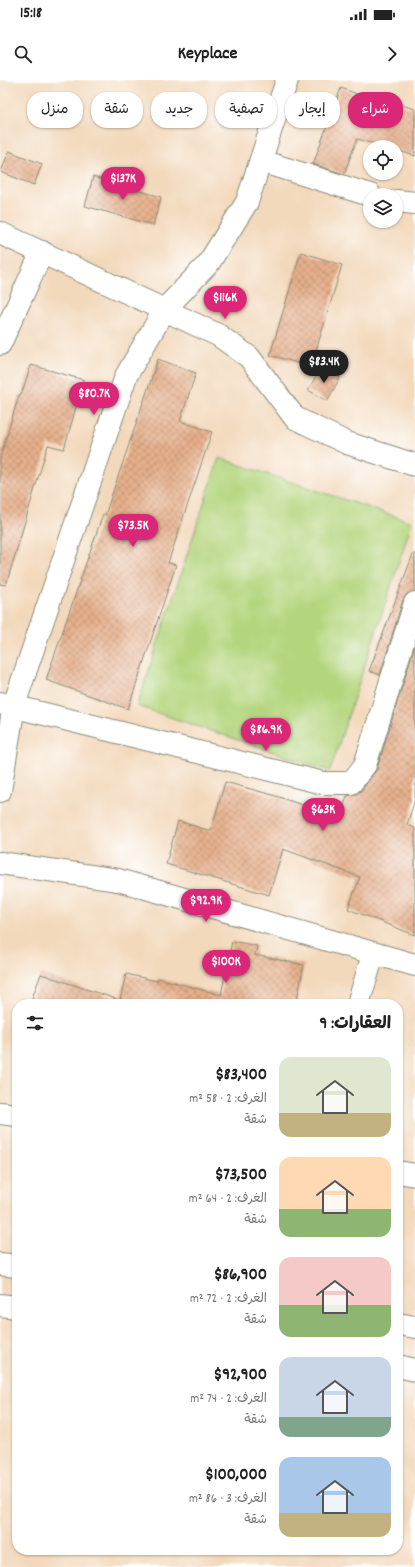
<!DOCTYPE html>
<html lang="ar">
<head>
<meta charset="utf-8">
<style>
	body { margin:0; font-family:Dekko,"Playpen Sans Arabic",sans-serif; background:#f6f6f6; color:#222; direction:rtl; height:100vh; display:flex; flex-direction:column; font-size:15px; white-space:nowrap }
	* { box-sizing:border-box; margin:0 }
	p { font-size:13px; color:#767676 }
	.icon { flex:none; width:22px; height:22px; fill:none; stroke:currentColor; stroke-width:2; stroke-linecap:round; stroke-linejoin:round }
	.map { position:relative; flex:1; overflow:hidden; direction:ltr }
	.details { position:absolute; left:12px; top:919px; width:391px; height:556px; display:flex; flex-direction:column; background:#fff; border-radius:16px; box-shadow:0 1px 3px #0004; direction:rtl }
	.details>* { flex:none }
	.banner { position:absolute; left:12px; top:12px; width:391px; height:36px; direction:rtl; display:flex; gap:8px }
	.controls { position:absolute; left:363px; top:60px; display:grid; gap:8px }
	.controls a { display:grid; place-items:center; width:40px; height:40px; border-radius:50%; background:#fff; box-shadow:0 1px 3px #0004; font-size:20px }
	.price { position:absolute; translate:-50% -34px; padding:0 9px; border-radius:14px; background:#db2777; color:#fff; font-size:13px; line-height:26px; filter:drop-shadow(0 1px 2px #0008) }
	.price::after { content:''; position:absolute; left:50%; top:24px; width:12px; height:9px; margin-left:-6px; background:inherit; clip-path:polygon(0 0,100% 0,50% 100%) }
	.price.active { background:#222; color:#fff }
	ul { padding:0; list-style:none }
	li { display:flex; align-items:center; gap:12px; height:100px; padding:0 12px }
	li span { display:grid; place-items:center; flex:none; width:112px; height:80px; border-radius:12px; color:#555 }
	li>.icon { margin-inline-start:auto }
	span .icon { width:48px; height:48px; fill:#fffc; stroke-width:1 }
	li b { font-size:17px }
	h2 { display:flex; justify-content:space-between; align-items:center; height:48px; padding:0 12px; font-size:17px }
	.tag { padding:0 14px; border-radius:16px; background:#fff; box-shadow:0 1px 3px #0004; font-size:14px; line-height:36px }
	.tag.active { background:#db2777; color:#fff }
	.status { display:flex; justify-content:space-between; align-items:center; height:28px; padding:0 20px; background:#fff; direction:ltr }
	.status svg { height:11px; fill:currentColor }
	header { display:flex; justify-content:space-between; align-items:center; height:52px; padding:0 12px; background:#fff; font-size:18px; font-weight:700 }
	.map>svg:first-child { display:block }
</style>
</head>
<body>
<div class="status"><b>15:18</b><svg viewBox="0 0 49 12"><path d="M0 12V9h3v3zM5 12V6h3v6zM10 12V3h3v9zM15 12V0h3v12zM26 1h20v11H26zM47 4h2v5h-2z"/></svg></div>
<header><svg class="icon" aria-label="forward" viewBox="0 0 24 24"><path d="M9 5l7 7-7 7"/></svg>Keyplace<svg class="icon" aria-label="search" viewBox="0 0 24 24"><circle cx="10" cy="10" r="6"/><path d="M15 15l6 6"/></svg></header>
<div class="map">
<svg width="415" height="1487" viewBox="0 0 415 1487">
	<defs>
		<pattern id="building-cross-hatch" width="8" height="8" patternUnits="userSpaceOnUse"><rect width="8" height="8" fill="#e7b08c"/><path d="M0 0l8 8M0 8l8-8" fill="none" stroke="#bb9073"/></pattern>
	</defs>
	<rect width="100%" height="100%" fill="#fff"/>
	<filter id="ink" filterUnits="userSpaceOnUse"><feTurbulence type="fractalNoise" baseFrequency=".025" numOctaves="2"/><feDisplacementMap in="SourceGraphic" scale="8" xChannelSelector="R" yChannelSelector="G"/><feConvolveMatrix kernelMatrix="1 2 1 2 8 2 1 2 1" color-interpolation-filters="sRGB"/></filter>
	<filter id="wash" filterUnits="userSpaceOnUse"><feTurbulence type="fractalNoise" baseFrequency=".012" numOctaves="4" result="noise"/><feDisplacementMap in="SourceGraphic" scale="16" xChannelSelector="R" yChannelSelector="G"/><feGaussianBlur stdDeviation="0.9" result="paint"/><feColorMatrix in="noise" values="0 0 0 0 0 0 0 0 0 0 0 0 0 0 0 0 0 1.4 0 .05"/><feComposite in="paint" operator="in"/></filter>
	<g filter="url(#wash)">
		<rect width="100%" height="100%" fill="#f3d9bc"/>
		<path fill="#b4d57d" stroke="#6a8958" d="M219,378l193,64 -82,249 -193,-65z"/>
		<g id="blocks">
			<g fill="url(#building-cross-hatch)">
				<path d="M341,8l45,17 2,-4 27,8v47l-19,-6v-3h-10l-29,-8 -13,35 -31,-10z"/>
				<path d="M9,71l33,13 -8,21 -33,-13z"/>
				<path d="M93,97l68,20 -8,28 -68,-19z"/>
				<path d="M301,172l41,13 -31,102 -41,-12z"/>
				<path d="M158,279l38,14 -16,48 32,11 -44,131 8,2 -48,144 -82,-29 57,-166 2,1z"/>
				<path d="M31,285l53,15 -20,69 -16,-4 -42,140 -6,-1v-126l19,-63h2z"/>
				<path d="M321,288l19,10 -13,23 -19,-11z"/>
				<path d="M413,474h2v37l-8,3 -4,5 -23,76 -11,-4z"/>
				<path d="M415,565v154l-8,26 8,3v107l-67,-26 12,-32 -77,-28 -14,46 -103,-31 12,-43 33,10 14,-49 51,14 64,22 7,-22 9,-2 5,-3 16,-22z"/>
				<path d="M232,861l25,5 -2,9 49,10 -8,39h-177l7,-30 31,7 1,-3 63,17z"/>
				<path d="M41,894l78,26 -1,4h-88z"/>
			</g>
		</g>
	</g>
	<g filter="url(#ink)">
		<use href="#blocks" fill-opacity="0" stroke="#898b78" stroke-width="1"/>
		<g fill="none" stroke-linecap="round" stroke-linejoin="round">
			<defs>
				<g id="minor">
					<path d="M261,81l109,34"/>
					<path d="M396,121l19,2"/>
					<path d="M0,153l218,102 31,22 46,61 52,25 68,22"/>
					<path d="M0,264l42,-92"/>
					<path d="M0,623l323,80h28l14,-18 50,-162"/>
					<path d="M0,711l14,-86 112,-329 39,-67 43,-45 39,-62 40,-122"/>
					<path d="M0,783l118,17 297,85"/>
					<path d="M358,924l15,-49"/>
				</g>
				<g id="tertiary">
					<path d="M0,1033l17,2"/>
					<path d="M398,1092l17,3"/>
				</g>
				<g id="trunk">
					<path d="M0,1184l17,2"/>
					<path d="M0,1225l17,2"/>
					<path d="M398,1244l17,3"/>
					<path d="M398,1286l17,4"/>
				</g>
			</defs>
			<use href="#minor" stroke="#898b78" stroke-width="24"/>
			<use href="#tertiary" stroke="#898b78" stroke-width="24"/>
			<use href="#trunk" stroke="#898b78" stroke-width="24"/>
			<use href="#minor" stroke="#fff" stroke-width="22"/>
			<use href="#tertiary" stroke="#fff" stroke-width="22"/>
			<use href="#trunk" stroke="#fff" stroke-width="22"/>
		</g>
	</g>
</svg>
<div class="controls">
<a><svg class="icon" aria-label="locate" viewBox="0 0 24 24"><circle cx="12" cy="12" r="6"/><path d="M12 2v4M12 18v4M2 12h4M18 12h4"/></svg></a>
<a><svg class="icon" aria-label="layers" viewBox="0 0 24 24"><path d="M12 4l9 5-9 5-9-5zM3 14l9 5 9-5"/></svg></a>
</div>
<b class="price" style="left:123px;top:121px">$137K</b>
<b class="price" style="left:225px;top:240px">$116K</b>
<b class="price active" style="left:324px;top:304px">$83.4K</b>
<b class="price" style="left:94px;top:336px">$80.7K</b>
<b class="price" style="left:133px;top:468px">$73.5K</b>
<b class="price" style="left:266px;top:672px">$86.9K</b>
<b class="price" style="left:323px;top:752px">$63K</b>
<b class="price" style="left:206px;top:843px">$92.9K</b>
<b class="price" style="left:226px;top:904px">$100K</b>
<div class="banner">
<a class="tag active">شراء</a>
<a class="tag">إيجار</a>
<a class="tag">تصفية</a>
<a class="tag">جديد</a>
<a class="tag">شقة</a>
<a class="tag">منزل</a>
</div>
<section class="details">
<h2>العقارات: 9<svg class="icon" aria-label="filters" viewBox="0 0 24 24"><path d="M4 7h16M4 17h16"/><circle cx="9" cy="7" r="2"/><circle cx="15" cy="17" r="2"/></svg></h2>
<ul>
<li><span style="background:linear-gradient(#dfe7d0 70%,#c2b280 0)"><svg class="icon" aria-label="home" viewBox="0 0 24 24"><path d="M3 11l9-7 9 7M6 9v11h12V9"/></svg></span><div><b>$83,400</b><p>الغرف: 2 · 58 m²</p><p>شقة</p></div></li>
<li><span style="background:linear-gradient(#ffd9b3 65%,#8fb573 0)"><svg class="icon" aria-label="home" viewBox="0 0 24 24"><path d="M3 11l9-7 9 7M6 9v11h12V9"/></svg></span><div><b>$73,500</b><p>الغرف: 2 · 64 m²</p><p>شقة</p></div></li>
<li><span style="background:linear-gradient(#f6c9c9 60%,#8fb573 0)"><svg class="icon" aria-label="home" viewBox="0 0 24 24"><path d="M3 11l9-7 9 7M6 9v11h12V9"/></svg></span><div><b>$86,900</b><p>الغرف: 2 · 72 m²</p><p>شقة</p></div></li>
<li><span style="background:linear-gradient(#c9d6e8 75%,#7fa58c 0)"><svg class="icon" aria-label="home" viewBox="0 0 24 24"><path d="M3 11l9-7 9 7M6 9v11h12V9"/></svg></span><div><b>$92,900</b><p>الغرف: 2 · 74 m²</p><p>شقة</p></div></li>
<li><span style="background:linear-gradient(#a9c7e8 70%,#c2b280 0)"><svg class="icon" aria-label="home" viewBox="0 0 24 24"><path d="M3 11l9-7 9 7M6 9v11h12V9"/></svg></span><div><b>$100,000</b><p>الغرف: 3 · 86 m²</p><p>شقة</p></div></li>
</ul>
</section>
</div>
</body>
</html>
